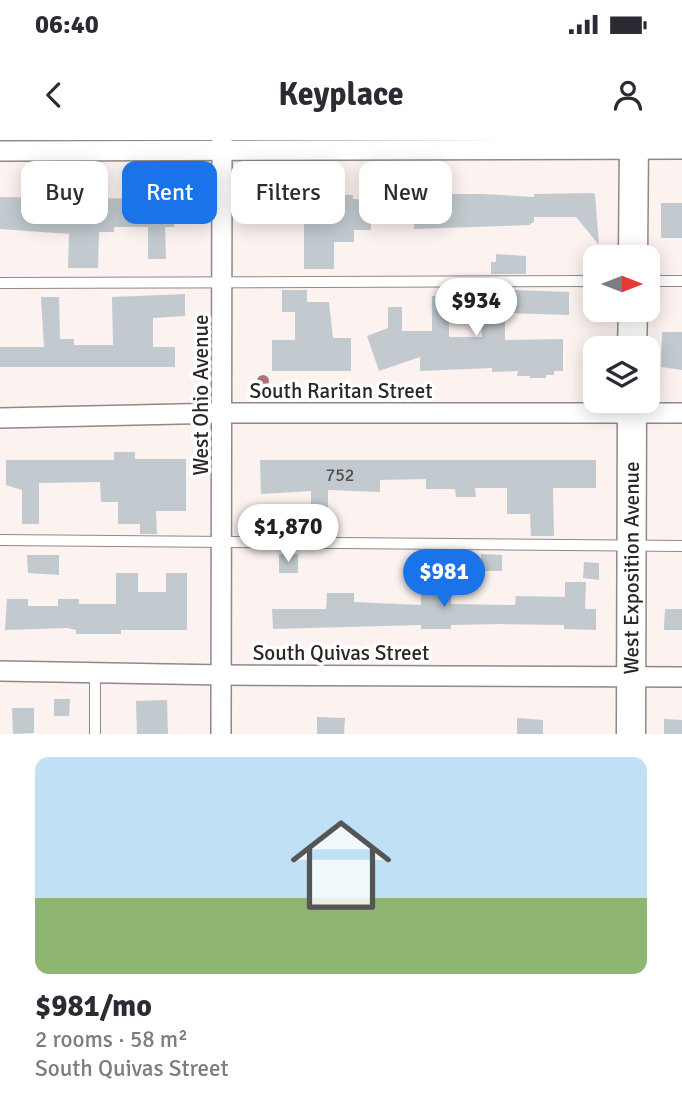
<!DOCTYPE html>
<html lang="en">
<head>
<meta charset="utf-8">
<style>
	body { margin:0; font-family:Signika,sans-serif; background:#f2f2f3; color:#2b2b33; height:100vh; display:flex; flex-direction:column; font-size:26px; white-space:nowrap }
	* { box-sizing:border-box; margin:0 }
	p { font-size:23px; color:#7c7c81 }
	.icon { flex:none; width:38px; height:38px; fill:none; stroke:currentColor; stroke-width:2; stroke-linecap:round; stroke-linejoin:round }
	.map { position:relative; height:594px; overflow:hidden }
	.sheet { display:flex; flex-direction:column; background:#fff; flex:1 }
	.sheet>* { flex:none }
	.top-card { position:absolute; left:21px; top:21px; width:640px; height:63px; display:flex; gap:14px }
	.needle { width:46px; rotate:90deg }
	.buttons { position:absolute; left:583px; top:105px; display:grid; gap:14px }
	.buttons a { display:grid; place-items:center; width:77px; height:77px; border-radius:14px; background:#fff; box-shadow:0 4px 18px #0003; font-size:35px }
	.price { position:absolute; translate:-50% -60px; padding:0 16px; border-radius:24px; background:#fff; color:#222; font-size:23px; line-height:46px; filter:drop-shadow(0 2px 4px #0008) }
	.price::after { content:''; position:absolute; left:50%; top:42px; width:21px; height:16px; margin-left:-10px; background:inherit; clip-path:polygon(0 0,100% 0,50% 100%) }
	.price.active { background:#1a73e8; color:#fff }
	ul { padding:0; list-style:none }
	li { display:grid; align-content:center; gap:14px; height:371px; padding:0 35px }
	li+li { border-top:2px solid #e1e1e2 }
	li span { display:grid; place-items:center; height:217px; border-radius:14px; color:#555 }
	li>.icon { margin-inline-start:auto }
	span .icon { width:126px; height:126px; fill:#fffc; stroke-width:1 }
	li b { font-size:30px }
	.chip { padding:0 24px; border-radius:14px; background:#fff; box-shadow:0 4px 18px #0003; font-size:24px; line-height:63px }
	.chip.active { background:#1a73e8; color:#fff }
	.status { display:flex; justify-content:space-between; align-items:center; height:49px; padding:0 35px; background:#fff; direction:ltr }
	.status svg { height:19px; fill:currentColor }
	header { display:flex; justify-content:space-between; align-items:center; height:91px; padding:0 35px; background:#fff; font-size:32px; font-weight:700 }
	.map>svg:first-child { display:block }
</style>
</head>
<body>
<div class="status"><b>06:40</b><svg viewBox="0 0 49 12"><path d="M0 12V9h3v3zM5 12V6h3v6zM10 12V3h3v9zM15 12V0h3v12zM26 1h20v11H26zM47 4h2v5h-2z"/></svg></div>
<header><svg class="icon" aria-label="back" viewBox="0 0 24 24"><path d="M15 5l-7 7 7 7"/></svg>Keyplace<svg class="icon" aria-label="person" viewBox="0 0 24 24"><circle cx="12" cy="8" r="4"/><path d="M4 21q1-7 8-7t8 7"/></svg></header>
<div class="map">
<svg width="682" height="594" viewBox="0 0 682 594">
	<rect width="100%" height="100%" fill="#fcf2f0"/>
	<g fill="#c2cacf">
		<path d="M592,53l3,1 4,51 -23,-28h-42v5l-5,3 -115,4v-12l-43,-1v14h-17v12h-20v27h-30v-45h-5v-9h-23v-21l77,1v4l28,2v-7l56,3v-3h45l52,3v-3z"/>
		<path d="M0,57l174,2v28h-9l1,32h-18v-32h-34v5h-15l-1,36h-30l1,-34 -69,-5z"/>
		<rect x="661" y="63" width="21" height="35"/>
		<path d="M496,114l30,2v18h-35v-12h5z"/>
		<path d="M491,149l78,3v23l-64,-2v27l58,-1v32h-9v4h-8v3h-16v-2h-13l1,-5 -26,1v-4l-72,3v-14l-41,14 -12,-35 21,-8v-21h14v24h30v-35h17v41h33l-1,-44 10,-1z"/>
		<path d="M282,150h25v12h22l4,36h18v33h-79v-31h23v-28h-13z"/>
		<path d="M185,154v22l-32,2v29h22v20h-175v-20h44l-3,-50h18l1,42h14v6h39l-1,-48z"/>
		<path d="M662,192h20v38l-21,-3z"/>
		<path d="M114,312h21v7h51v52h-30l1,23h-17v-10h-22v-22h-17l-1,-20 -61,1v41h-17v-34l-16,-5v-25h108z"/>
		<path d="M260,320h336v28h-43l1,48h-23l-1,-22h-23v-26h-32l1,9h-20l-1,-8h-29v-10l-46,1v12l-52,-2v22h-17v-21l-50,3z"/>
		<rect x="279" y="414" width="19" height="19"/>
		<path d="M431,414h19l1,50 64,1 1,-9 49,1v-15h21l-1,27h11v21l-32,-1v-4l-64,-1 -49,1v4h-30v-4l-148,4 -1,-20h54l1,-16h27v9l67,3v-19h11z"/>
		<path d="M481,414l21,1v16h-21z"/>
		<path d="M27,415h32v20l-31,-2z"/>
		<path d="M584,422l15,1v17l-16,-2z"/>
		<path d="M116,433h22v19h28v-19h21v57h-66v4h-45v-4l-9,-2 -62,2 2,-31h21v7h30v-7h21v5h37z"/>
		<path d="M665,469h17v21h-18z"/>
		<path d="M54,559h16l-1,17h-15z"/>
		<path d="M167,560l1,34h-31l-1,-33z"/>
		<path d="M12,568h22v25l-21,1z"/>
		<path d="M317,577l28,1 -1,16h-27z"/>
		<path d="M517,578l26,2v14h-26z"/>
		<path d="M664,579l18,1v14h-18z"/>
	</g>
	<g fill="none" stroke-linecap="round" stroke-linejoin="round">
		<defs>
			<g id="lane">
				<path d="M648,141h34"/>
				<path d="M0,143l595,-2"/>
				<path d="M0,400l682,6"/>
				<path d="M95,533v61"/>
			</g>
			<g id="street">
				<path d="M0,11l682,-2"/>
				<path d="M0,278l224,-5h458"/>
				<path d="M0,531l223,4 459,2"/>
				<path d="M221,594l1,-594"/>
			</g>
			<g id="secondary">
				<path d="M633,117l1,-117"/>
				<path d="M632,208l1,-38"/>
				<path id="s1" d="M631,594l1,-333"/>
			</g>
		</defs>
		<use href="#lane" stroke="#918887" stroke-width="12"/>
		<use href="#street" stroke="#918887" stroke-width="22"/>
		<use href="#secondary" stroke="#918887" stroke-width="31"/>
		<use href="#lane" stroke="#fff" stroke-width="10"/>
		<use href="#street" stroke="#fff" stroke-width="19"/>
		<use href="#secondary" stroke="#fff" stroke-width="28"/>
	</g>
	<circle fill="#ac7475" cx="263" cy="241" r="6"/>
	<g text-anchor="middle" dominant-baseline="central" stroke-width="7" stroke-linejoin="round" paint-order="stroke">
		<g font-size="18" fill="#515051">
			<text x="340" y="335">752</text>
		</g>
		<g font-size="21" fill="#2b2727" stroke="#fff">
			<text x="341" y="251">South Raritan Street</text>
			<text transform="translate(201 255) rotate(-90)">West Ohio Avenue</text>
			<text stroke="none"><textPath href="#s1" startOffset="166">West Exposition Avenue</textPath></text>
			<text x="341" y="513">South Quivas Street</text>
		</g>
	</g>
</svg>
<div class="buttons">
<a><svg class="needle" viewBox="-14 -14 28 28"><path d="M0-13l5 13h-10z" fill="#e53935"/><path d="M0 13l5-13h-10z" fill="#7c7c81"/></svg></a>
<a><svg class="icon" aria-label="layers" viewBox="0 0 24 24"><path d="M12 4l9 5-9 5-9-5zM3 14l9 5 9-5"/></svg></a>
</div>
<b class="price" style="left:476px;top:198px">$934</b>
<b class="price" style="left:288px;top:424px">$1,870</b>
<b class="price active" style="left:444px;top:469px">$981</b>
<div class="top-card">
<a class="chip">Buy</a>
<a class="chip active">Rent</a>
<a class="chip">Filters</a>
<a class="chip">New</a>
</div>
</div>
<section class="sheet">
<ul>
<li><span style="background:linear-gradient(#bfe0f5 65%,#8fb573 0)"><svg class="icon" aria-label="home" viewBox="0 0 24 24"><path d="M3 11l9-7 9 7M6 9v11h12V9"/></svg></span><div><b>$981/mo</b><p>2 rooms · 58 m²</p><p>South Quivas Street</p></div></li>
</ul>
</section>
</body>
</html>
